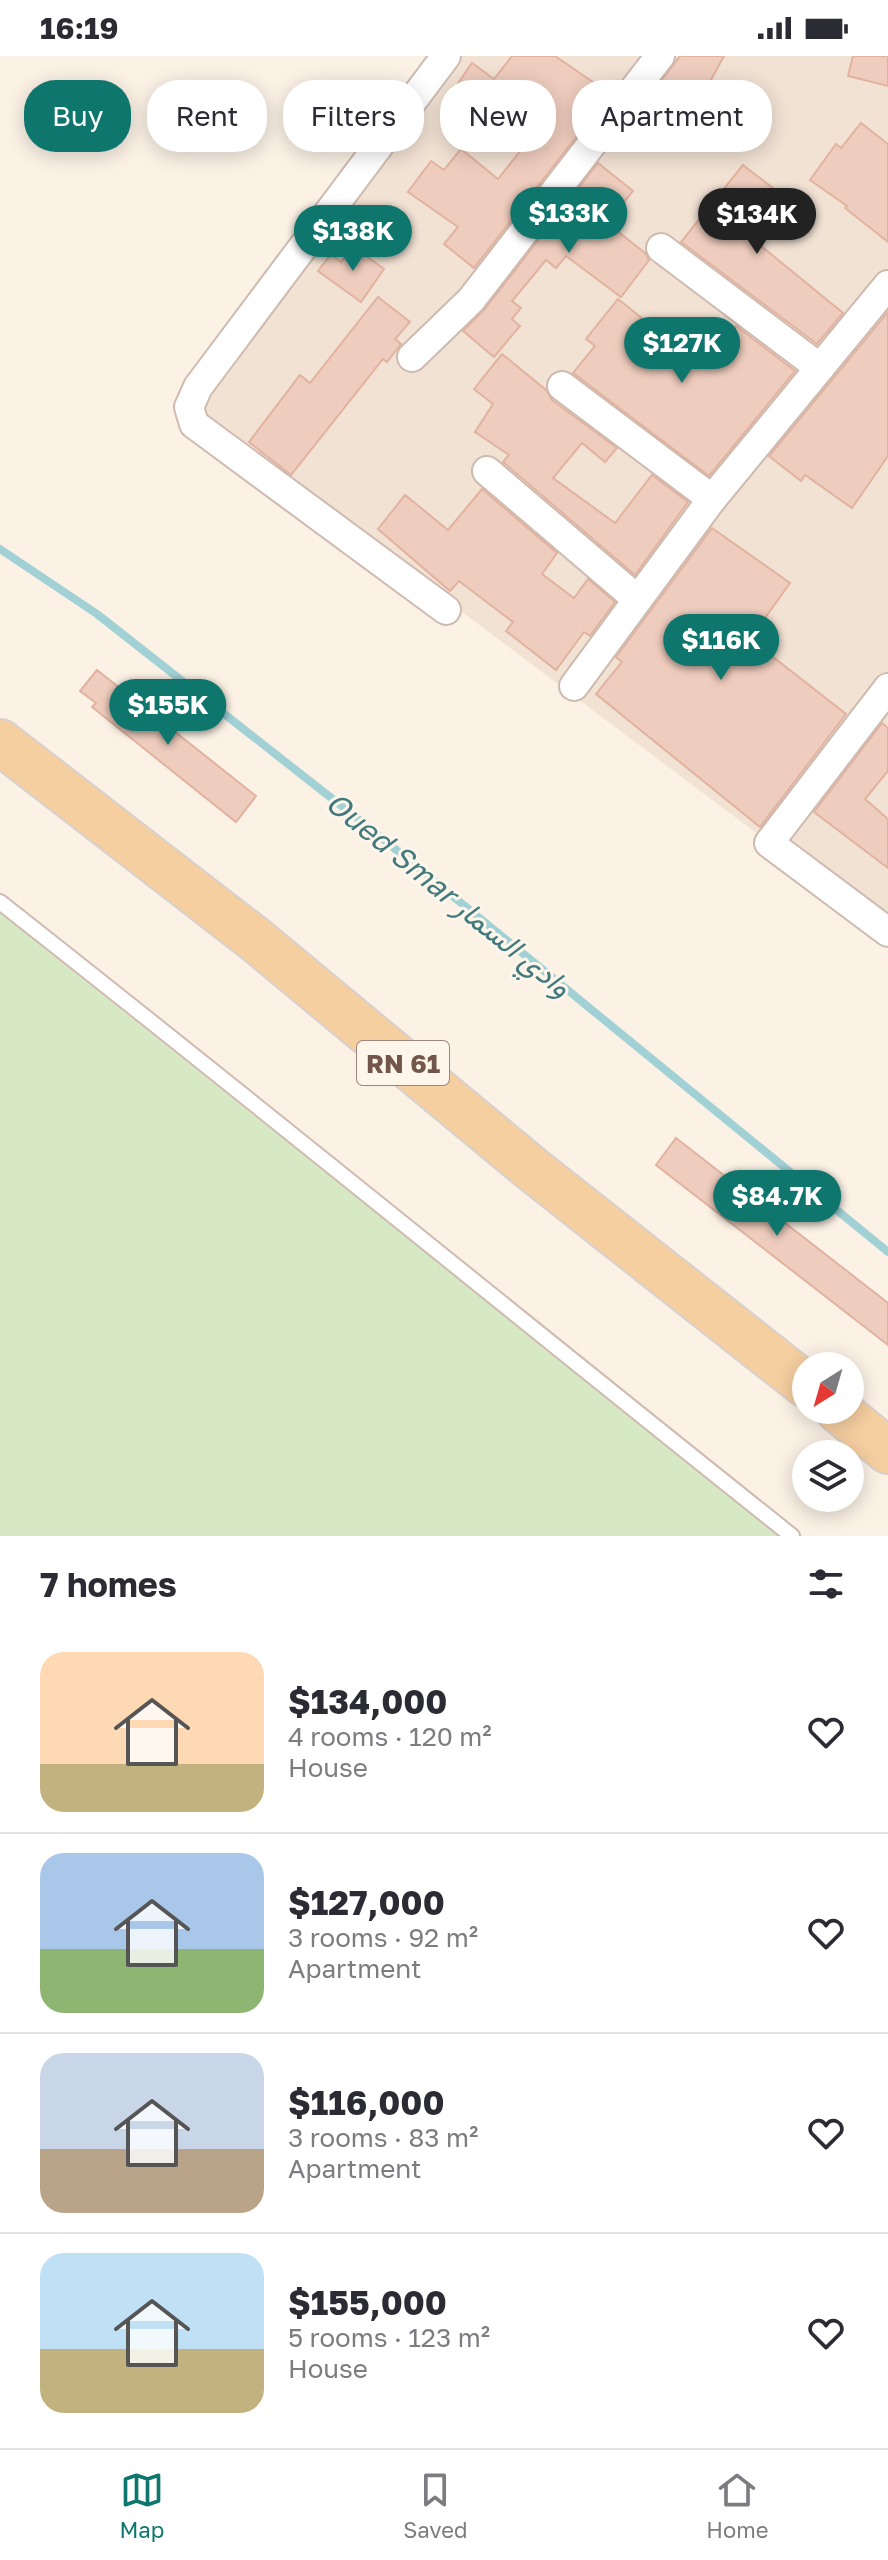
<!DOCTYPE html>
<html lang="en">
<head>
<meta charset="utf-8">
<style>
	body { margin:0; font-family:"Golos Text",Vazirmatn,sans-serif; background:#f7f7f7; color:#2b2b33; height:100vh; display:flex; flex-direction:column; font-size:30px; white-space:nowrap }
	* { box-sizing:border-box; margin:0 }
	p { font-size:26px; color:#7c7c81 }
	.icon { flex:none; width:44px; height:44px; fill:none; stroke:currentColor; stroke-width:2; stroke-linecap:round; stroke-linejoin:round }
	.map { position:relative; height:1480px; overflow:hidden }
	.details { display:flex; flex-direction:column; background:#fff; flex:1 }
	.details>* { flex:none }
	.guide { position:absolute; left:24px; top:24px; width:840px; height:72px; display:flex; gap:16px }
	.needle { width:52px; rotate:217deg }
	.tools { position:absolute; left:792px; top:1296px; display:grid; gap:16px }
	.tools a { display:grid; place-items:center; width:72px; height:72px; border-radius:50%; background:#fff; box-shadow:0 4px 20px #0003; font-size:40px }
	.price { position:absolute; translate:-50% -68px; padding:0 18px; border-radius:28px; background:#0f766e; color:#fff; font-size:26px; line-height:52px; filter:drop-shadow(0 2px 4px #0008) }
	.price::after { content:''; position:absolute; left:50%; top:48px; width:24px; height:18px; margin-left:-12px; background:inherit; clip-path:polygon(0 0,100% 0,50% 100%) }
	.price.on { background:#222; color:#fff }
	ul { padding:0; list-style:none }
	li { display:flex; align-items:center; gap:24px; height:200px; padding:0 40px }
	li+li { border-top:2px solid #e1e1e2 }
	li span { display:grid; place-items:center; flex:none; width:224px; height:160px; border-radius:24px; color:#555 }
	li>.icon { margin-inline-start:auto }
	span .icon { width:96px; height:96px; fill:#fffc; stroke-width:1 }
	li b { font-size:34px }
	h2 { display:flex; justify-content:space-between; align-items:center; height:96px; padding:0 40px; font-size:34px }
	.pill { padding:0 28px; border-radius:32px; background:#fff; box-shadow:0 4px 20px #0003; font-size:28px; line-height:72px }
	.pill.on { background:#0f766e; color:#fff }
	.status { display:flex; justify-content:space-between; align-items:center; height:56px; padding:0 40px; background:#fff; direction:ltr }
	.status svg { height:22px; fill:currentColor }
	.menu { display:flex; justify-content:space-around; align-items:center; height:112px; border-top:2px solid #e1e1e2; background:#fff; font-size:22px; color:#7c7c81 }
	.menu a { display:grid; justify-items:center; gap:4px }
	.menu .on { color:#0f766e }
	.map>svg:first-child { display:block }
</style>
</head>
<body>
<div class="status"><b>16:19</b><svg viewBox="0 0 49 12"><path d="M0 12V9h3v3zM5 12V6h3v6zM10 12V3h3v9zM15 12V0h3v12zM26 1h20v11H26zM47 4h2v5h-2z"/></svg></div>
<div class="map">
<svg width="888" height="1480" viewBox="0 0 888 1480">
	<rect width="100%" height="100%" fill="#fbf1e5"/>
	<path fill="#f2e2d4" d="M448,0h440v876l-434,-326 -254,-182 5,-35z"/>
	<path fill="#d6e8c4" d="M0,857l781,623h-781z"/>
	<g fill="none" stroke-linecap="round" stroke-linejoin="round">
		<path stroke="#a1d1d5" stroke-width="8" d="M0,493l97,65 270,212 521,426"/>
	</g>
	<g fill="#efcdbe" stroke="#e1b2a0" stroke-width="2">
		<path d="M512,0h43l54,37 6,-6 -141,181 -30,-24 14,-17 -50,-35 23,-31 13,9 17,-21 37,30 31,-39 -72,-55 15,-22 22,16z"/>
		<path d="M680,0h44l-17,31 -6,-4 -24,31 6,5 -24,29 -30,-24z"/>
		<path d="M853,0h35v30l-40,-10z"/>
		<path d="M861,67l27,21v98l-43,-34 2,-2 -37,-26 26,-36 5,4z"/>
		<path d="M598,107l35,28 -26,32 38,30 4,7 -28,37 -55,-41 -10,12 -10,-8 -34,41 9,7 -9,11 8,7 -26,31 -31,-26 21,-21z"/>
		<path d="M743,109l39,30 -32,42 93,76 -26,31 -136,-102z"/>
		<path d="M353,190l31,23 -23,33 -43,-31 13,-17 10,8z"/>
		<path d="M378,241l32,25 -15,17 6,5 -14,18 -4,-3 -92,116 -42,-33 51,-67 10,8z"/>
		<path d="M618,243l85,68 33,-41 59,45 -86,105 -136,-103 22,-27 -9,-7z"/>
		<path d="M888,256v144l-36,52 -47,-33 -4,6 -32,-25z"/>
		<path d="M502,298l44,36 6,10 65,48 -12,14 -23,-19 -29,35 62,45 37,-48 36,27 -53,73 -132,-113 6,-7 -34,-23 18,-28 -19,-15z"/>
		<path d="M482,433l75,64 -15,21 32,24 14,-19 27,23 -25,34 -6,-4 -28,38 -50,-39 7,-9 -54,-41 -9,10 -72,-62 27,-34 43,35z"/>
		<path d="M712,472l78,55 -40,56 96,75 -86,113 -164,-133 26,-32 -6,-5z"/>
		<path d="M97,614l159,126 -20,26 -144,-115 4,-4 -16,-12z"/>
		<path d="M882,667l6,5v43l-23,28 23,20v49l-74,-56z"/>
		<path d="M676,1082l212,165v42l-232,-180z"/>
	</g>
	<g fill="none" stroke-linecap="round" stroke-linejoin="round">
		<defs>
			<path id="service" d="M0,846c266,209 527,423 792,634"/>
			<g id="minor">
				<path d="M661,192l159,120"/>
				<path d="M412,301l59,-57 189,-244"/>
				<path d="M562,330l150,113"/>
				<path d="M487,415l150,128"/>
				<path d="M446,554l-252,-186 -5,-17 9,-20 248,-331"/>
				<path d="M574,630l138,-187 176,-214"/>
				<path d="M888,632l-119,155 119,89"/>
			</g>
			<g id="primary">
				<path d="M0,686l256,198 276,229 274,216"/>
				<path d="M838,1354l50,41"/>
			</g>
		</defs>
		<use href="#service" stroke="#cebaaf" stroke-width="18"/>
		<use href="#minor" stroke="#cebaaf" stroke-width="32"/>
		<use href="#primary" stroke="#d8d0cd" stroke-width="48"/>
		<use href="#service" stroke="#fff" stroke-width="14"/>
		<use href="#minor" stroke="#fff" stroke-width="28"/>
		<use href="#primary" stroke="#f6cfa1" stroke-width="44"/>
	</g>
	<g text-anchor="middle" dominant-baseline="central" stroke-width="6" stroke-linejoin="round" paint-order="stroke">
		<rect fill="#fef5eb" stroke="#9c867c" stroke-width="2" x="357" y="985" width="92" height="44" rx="6"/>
		<g font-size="26" font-weight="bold" fill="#72564c">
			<text x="403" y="1007">RN 61</text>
		</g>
		<g font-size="30" font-style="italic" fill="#437a7e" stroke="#fef5eb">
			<text transform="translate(449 838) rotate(39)">Oued Smar وادي السمار</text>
		</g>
	</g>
</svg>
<div class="tools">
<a><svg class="needle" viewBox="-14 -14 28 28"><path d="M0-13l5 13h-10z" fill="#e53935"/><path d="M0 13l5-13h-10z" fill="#7c7c81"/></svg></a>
<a><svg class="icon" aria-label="layers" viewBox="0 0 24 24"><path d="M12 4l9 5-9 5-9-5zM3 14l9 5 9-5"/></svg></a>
</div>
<b class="price" style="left:569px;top:199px">$133K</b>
<b class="price on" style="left:757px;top:200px">$134K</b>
<b class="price" style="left:353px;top:217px">$138K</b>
<b class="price" style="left:682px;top:329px">$127K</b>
<b class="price" style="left:721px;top:626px">$116K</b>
<b class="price" style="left:168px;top:691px">$155K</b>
<b class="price" style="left:777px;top:1182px">$84.7K</b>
<div class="guide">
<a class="pill on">Buy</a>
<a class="pill">Rent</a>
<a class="pill">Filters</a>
<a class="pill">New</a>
<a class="pill">Apartment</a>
</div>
</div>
<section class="details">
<h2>7 homes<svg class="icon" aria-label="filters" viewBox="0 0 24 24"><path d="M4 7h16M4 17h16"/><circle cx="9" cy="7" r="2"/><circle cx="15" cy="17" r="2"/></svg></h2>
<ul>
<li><span style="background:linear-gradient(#ffd9b3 70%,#c2b280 0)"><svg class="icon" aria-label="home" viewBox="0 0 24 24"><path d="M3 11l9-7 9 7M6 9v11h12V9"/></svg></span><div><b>$134,000</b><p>4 rooms · 120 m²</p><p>House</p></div><svg class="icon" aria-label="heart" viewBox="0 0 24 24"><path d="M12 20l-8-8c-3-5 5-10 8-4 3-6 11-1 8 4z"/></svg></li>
<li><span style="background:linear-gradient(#a9c7e8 60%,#8fb573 0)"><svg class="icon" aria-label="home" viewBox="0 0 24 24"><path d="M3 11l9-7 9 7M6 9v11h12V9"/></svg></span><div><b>$127,000</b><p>3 rooms · 92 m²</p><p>Apartment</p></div><svg class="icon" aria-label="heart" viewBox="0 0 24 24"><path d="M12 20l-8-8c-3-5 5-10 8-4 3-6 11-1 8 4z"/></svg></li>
<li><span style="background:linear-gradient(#c9d6e8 60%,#b9a48a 0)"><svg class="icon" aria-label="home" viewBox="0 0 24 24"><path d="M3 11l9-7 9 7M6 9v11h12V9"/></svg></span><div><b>$116,000</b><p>3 rooms · 83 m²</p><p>Apartment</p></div><svg class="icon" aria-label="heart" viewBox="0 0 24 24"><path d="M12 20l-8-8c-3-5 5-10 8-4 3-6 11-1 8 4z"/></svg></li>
<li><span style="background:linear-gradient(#bfe0f5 60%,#c2b280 0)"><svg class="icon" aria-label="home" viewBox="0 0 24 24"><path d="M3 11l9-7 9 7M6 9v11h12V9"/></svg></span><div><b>$155,000</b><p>5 rooms · 123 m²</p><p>House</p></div><svg class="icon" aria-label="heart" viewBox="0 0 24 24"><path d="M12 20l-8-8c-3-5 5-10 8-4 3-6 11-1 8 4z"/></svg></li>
</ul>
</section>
<nav class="menu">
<a class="on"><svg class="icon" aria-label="map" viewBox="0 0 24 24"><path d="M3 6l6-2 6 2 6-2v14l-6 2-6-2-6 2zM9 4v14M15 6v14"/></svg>Map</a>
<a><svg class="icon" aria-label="saved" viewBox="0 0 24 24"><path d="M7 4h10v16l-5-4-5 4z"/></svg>Saved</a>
<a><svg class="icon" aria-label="home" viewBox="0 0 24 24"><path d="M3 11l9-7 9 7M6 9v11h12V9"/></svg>Home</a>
</nav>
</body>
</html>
